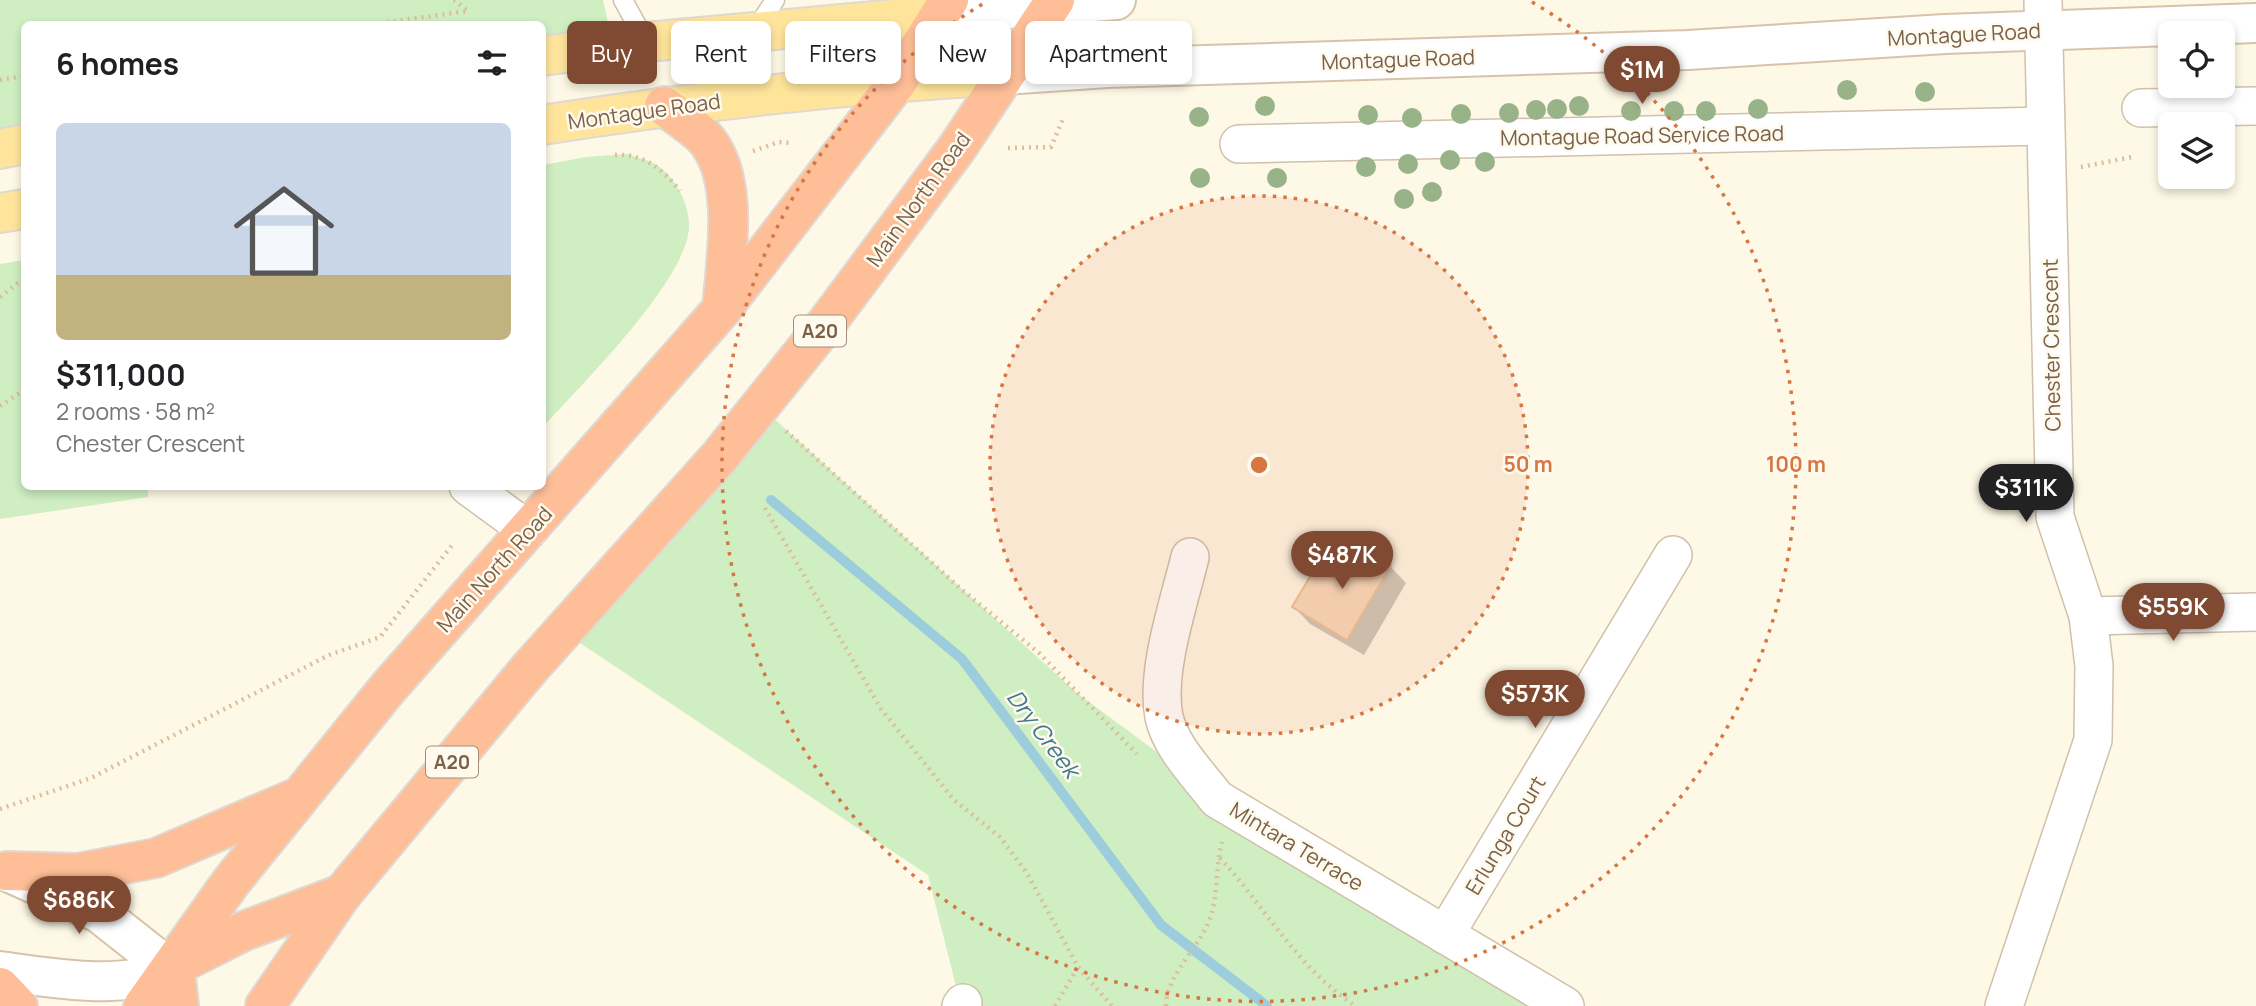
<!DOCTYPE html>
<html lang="en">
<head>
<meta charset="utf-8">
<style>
	body { margin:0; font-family:Manrope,sans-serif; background:#f2f2f2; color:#202124; height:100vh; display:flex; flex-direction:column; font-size:26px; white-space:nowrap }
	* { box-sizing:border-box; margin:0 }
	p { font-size:23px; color:#757577 }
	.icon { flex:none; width:38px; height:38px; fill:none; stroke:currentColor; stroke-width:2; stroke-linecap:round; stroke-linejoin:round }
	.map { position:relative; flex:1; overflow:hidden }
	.panel { position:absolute; left:21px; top:21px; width:525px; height:469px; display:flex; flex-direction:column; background:#fff; border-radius:10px; box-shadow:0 4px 10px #0003 }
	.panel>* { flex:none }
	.guide { position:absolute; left:567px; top:21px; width:665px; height:63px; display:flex; gap:14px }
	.tools { position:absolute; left:2158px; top:21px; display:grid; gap:14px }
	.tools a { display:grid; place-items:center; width:77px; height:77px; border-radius:10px; background:#fff; box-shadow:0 4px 10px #0003; font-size:35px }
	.price { position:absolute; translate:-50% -60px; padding:0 16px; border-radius:24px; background:#7f4a31; color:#fff; font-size:23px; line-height:46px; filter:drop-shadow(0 2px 4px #0008) }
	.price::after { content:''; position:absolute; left:50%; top:42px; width:21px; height:16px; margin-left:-10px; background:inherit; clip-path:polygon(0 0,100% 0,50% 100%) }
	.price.current { background:#222; color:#fff }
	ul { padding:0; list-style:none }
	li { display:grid; align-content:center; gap:14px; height:371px; padding:0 35px }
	li span { display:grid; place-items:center; height:217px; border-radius:10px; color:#555 }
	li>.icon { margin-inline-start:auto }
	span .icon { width:126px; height:126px; fill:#fffc; stroke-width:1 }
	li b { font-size:30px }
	h2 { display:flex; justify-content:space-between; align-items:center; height:84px; padding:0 35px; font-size:30px }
	.chip { padding:0 24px; border-radius:10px; background:#fff; box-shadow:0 4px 10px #0003; font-size:24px; line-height:63px }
	.chip.current { background:#7f4a31; color:#fff }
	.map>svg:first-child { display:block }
</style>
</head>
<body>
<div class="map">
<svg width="2256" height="1006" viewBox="0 0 2256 1006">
	<rect width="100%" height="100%" fill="#fef8e6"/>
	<g fill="#cfeec2">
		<path d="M0,0h603l10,46 -70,10 -1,-32h-518v120l-24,5z"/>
		<path d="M627,154c11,4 27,7 35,15 15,12 27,36 27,56 1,53 -110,162 -146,202v-262l43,-8z"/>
		<path d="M24,260v226l124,1v10l-148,22v-255z"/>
		<path d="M760,406l317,287 154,114 334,199h-604l-33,-131 -366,-244z"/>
	</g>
	<path fill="#0003" d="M1390,566l16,17 -42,72 -54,-31 -16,-17 44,-31z"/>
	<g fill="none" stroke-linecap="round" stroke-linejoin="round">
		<path stroke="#9dccdd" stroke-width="10" d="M771,500l191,159 199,266 106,81"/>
	</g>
	<path fill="#f6d9bb" stroke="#eac29a" stroke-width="2" d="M1355,544l36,21 -44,75 -55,-33 26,-44 19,10z"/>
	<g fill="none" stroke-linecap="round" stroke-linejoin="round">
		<defs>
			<g id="lane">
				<path d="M623,0l23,42"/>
				<path d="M756,29l19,-29"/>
			</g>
			<g id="street">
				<path d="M2141,108l115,-2"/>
				<path d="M1239,144l806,-18"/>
				<path d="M468,486l60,44"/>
				<path d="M1190,557c-11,46 -35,114 -26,160 7,31 35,58 53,82l348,207"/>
				<path d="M2088,616l168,-4"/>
				<path d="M1445,935l228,-380"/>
				<path d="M961,1006l2,-3"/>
				<path d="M2004,1006l89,-266 1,-74 -6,-50 -33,-99 -12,-517"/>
			</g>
			<g id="secondary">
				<path d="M938,15l178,-15"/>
				<path d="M1003,75l104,-7 581,-18 257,-16 311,-11"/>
				<path d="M0,971c54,7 118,20 170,-2l-71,-56 -91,-41"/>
			</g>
			<g id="primary">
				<path d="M542,56l104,-14 292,-27"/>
				<path d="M542,125c153,-24 307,-41 461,-50"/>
				<path d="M0,149l24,-5"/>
				<path d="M0,213l24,-4"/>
			</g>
			<g id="highway">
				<path d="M664,106c13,10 27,19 39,30 38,39 23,123 19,173"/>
				<path d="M7,871l71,2 78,-15 140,-60"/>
				<path d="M171,968l73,-37 98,-37"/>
				<path d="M170,969l6,10 3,27"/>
				<path d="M0,987l18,19"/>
				<path d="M143,1006l88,-124 157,-194 334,-379 176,-228 51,-81"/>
				<path d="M265,1006l77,-112 187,-225 191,-213 106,-132 131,-176 98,-148"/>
			</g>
		</defs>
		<use href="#lane" stroke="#d1c0aa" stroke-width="21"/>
		<use href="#street" stroke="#d1c0aa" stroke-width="40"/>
		<use href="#secondary" stroke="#d7c3aa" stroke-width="42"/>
		<use href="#primary" stroke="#dfd9d3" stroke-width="42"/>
		<use href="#highway" stroke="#dfd9d3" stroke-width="42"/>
		<g stroke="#dcbd9d" stroke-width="4.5" stroke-dasharray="2 5" stroke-linecap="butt">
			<path d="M373,24l95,-13 -14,-11"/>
			<path d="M0,80l24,-4"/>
			<path d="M1008,148l43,-1 12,-28"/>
			<path d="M753,151l26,-9 13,1"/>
			<path d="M615,155c29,-2 48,15 65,36"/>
			<path d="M2081,167l51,-10"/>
			<path d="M0,297l24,-19"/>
			<path d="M0,406l24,-16"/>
			<path d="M786,431l175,158 78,64 98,101"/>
			<path d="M765,508l116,201 73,91 46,37 27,36 51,94 34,39"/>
			<path d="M0,809l91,-31 238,-123 51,-18 73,-93"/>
			<path d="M1220,858c45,49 79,112 136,148"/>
			<path d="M1055,1006l23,-39"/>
			<path d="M1166,1006c1,-32 30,-54 42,-83 11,-25 7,-55 14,-81"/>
		</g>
		<use href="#lane" stroke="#fff" stroke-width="18"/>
		<use href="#street" stroke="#fff" stroke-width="37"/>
		<use href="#secondary" stroke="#fff" stroke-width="38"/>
		<use href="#primary" stroke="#ffe59c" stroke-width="38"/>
		<use href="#highway" stroke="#febe98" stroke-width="38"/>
	</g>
	<g fill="#99b388">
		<circle cx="1847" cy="90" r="10"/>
		<circle cx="1925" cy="92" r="10"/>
		<circle cx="1265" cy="106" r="10"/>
		<circle cx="1579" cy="106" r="10"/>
		<circle cx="1557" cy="109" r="10"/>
		<circle cx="1758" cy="109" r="10"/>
		<circle cx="1536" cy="110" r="10"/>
		<circle cx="1631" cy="111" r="10"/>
		<circle cx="1674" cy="111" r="10"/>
		<circle cx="1706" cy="111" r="10"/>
		<circle cx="1509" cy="113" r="10"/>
		<circle cx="1461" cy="114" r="10"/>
		<circle cx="1368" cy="115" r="10"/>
		<circle cx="1199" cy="117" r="10"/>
		<circle cx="1412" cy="118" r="10"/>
		<circle cx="1450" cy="160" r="10"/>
		<circle cx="1485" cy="162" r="10"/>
		<circle cx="1408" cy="164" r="10"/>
		<circle cx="1366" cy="167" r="10"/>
		<circle cx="1200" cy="178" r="10"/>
		<circle cx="1277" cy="178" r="10"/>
		<circle cx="1432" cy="192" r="10"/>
		<circle cx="1404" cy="199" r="10"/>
	</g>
	<circle cx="1259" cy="465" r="269" fill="#d57643" fill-opacity=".12"/>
	<g fill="none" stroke="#d57643" stroke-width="3.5" stroke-dasharray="3.5 7">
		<circle cx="1259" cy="465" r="269"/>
		<path d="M1532 2A537 537 0 1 1 986 2"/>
	</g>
	<g text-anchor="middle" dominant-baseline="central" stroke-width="5" stroke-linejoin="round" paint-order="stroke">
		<g fill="#fffaee" stroke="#a28e7a" stroke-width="2">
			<rect x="794" y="315.5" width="52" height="31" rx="5"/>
			<rect x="426" y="746.5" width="52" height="31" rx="5"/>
		</g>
		<g font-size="19" font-weight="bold" fill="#7a6048">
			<text x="820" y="331">A20</text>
			<text x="452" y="762">A20</text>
		</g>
		<g font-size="21" fill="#7a6048" stroke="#fffaee">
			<text transform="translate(1964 34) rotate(-3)">Montague Road</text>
			<text transform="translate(1398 59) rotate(-2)">Montague Road</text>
			<text transform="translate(644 111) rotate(-8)">Montague Road</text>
			<text transform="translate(1642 135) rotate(-1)">Montague Road Service Road</text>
			<text transform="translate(918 199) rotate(-54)">Main North Road</text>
			<text transform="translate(2051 345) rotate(-91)">Chester Crescent</text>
			<text transform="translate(494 569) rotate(-48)">Main North Road</text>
			<text transform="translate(1505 835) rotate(-59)">Erlunga Court</text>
			<text transform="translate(1297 846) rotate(31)">Mintara Terrace</text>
		</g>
		<g font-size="23" font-style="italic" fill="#3f7a90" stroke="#fffaee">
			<text transform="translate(1044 733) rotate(53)">Dry Creek</text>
		</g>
	</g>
	<circle cx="1259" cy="465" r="10" fill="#d57643" stroke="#fffaee" stroke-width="3.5"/>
	<g font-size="21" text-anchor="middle" font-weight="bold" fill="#d57643" stroke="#fffaee" stroke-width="5" stroke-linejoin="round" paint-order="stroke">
		<text x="1528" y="472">50 m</text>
		<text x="1796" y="472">100 m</text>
	</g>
</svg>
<div class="tools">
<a><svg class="icon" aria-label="locate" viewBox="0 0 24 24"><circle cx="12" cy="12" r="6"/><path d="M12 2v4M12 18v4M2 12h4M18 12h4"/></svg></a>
<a><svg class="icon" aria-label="layers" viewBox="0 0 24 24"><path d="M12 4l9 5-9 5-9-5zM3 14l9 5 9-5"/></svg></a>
</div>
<b class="price" style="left:1642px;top:106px">$1M</b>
<b class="price current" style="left:2026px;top:524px">$311K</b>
<b class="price" style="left:1342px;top:591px">$487K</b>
<b class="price" style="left:2173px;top:643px">$559K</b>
<b class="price" style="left:1535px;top:730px">$573K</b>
<b class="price" style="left:79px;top:936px">$686K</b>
<div class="guide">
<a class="chip current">Buy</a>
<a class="chip">Rent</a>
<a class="chip">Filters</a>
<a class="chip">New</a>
<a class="chip">Apartment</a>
</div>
<section class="panel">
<h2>6 homes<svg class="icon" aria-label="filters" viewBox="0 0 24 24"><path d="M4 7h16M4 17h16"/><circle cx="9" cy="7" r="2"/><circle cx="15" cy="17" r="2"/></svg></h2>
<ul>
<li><span style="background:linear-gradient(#c9d6e8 70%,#c2b280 0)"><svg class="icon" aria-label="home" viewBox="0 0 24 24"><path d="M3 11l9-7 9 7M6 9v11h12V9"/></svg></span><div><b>$311,000</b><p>2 rooms · 58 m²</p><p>Chester Crescent</p></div></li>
</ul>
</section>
</div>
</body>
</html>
